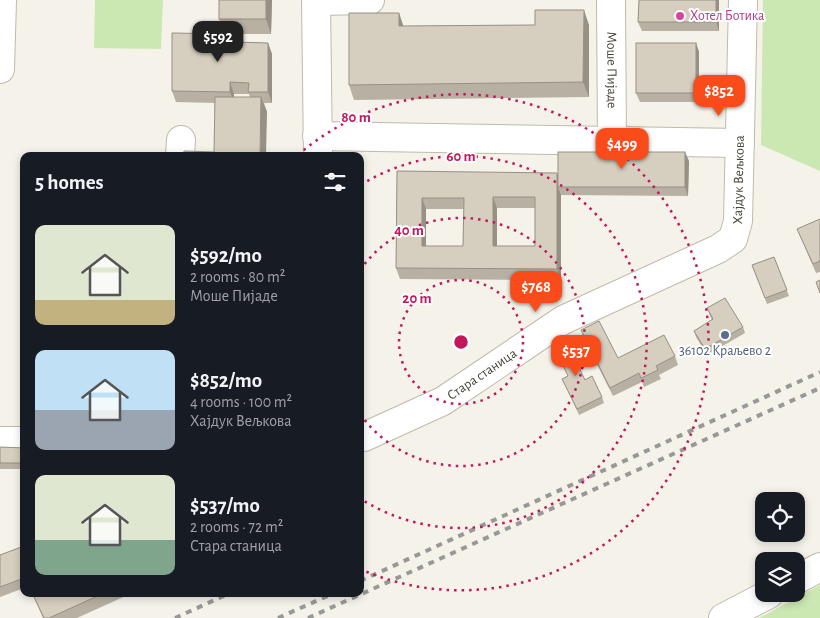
<!DOCTYPE html>
<html lang="en">
<head>
<meta charset="utf-8">
<style>
	body { margin:0; font-family:"Alegreya Sans",sans-serif; background:#242831; color:#f1f3f6; height:100vh; display:flex; flex-direction:column; font-size:19px; white-space:nowrap }
	* { box-sizing:border-box; margin:0 }
	p { font-size:16px; color:#9ea1a6 }
	.icon { flex:none; width:28px; height:28px; fill:none; stroke:currentColor; stroke-width:2; stroke-linecap:round; stroke-linejoin:round }
	.map { position:relative; flex:1; overflow:hidden }
	.panel { position:absolute; left:20px; top:152px; width:344px; height:445px; display:flex; flex-direction:column; background:#171b24; border-radius:10px; box-shadow:0 2px 8px #0003 }
	.panel>* { flex:none }
	.controls { position:absolute; left:755px; top:492px; display:grid; gap:10px }
	.controls a { display:grid; place-items:center; width:50px; height:50px; border-radius:10px; background:#171b24; box-shadow:0 2px 8px #0003; font-size:25px }
	.price { position:absolute; translate:-50% -42px; padding:0 11px; border-radius:10px; background:#fa4c1a; color:#fff; font-size:16px; line-height:32px; filter:drop-shadow(0 1px 2px #0008) }
	.price::after { content:''; position:absolute; left:50%; top:30px; width:15px; height:11px; margin-left:-8px; background:inherit; clip-path:polygon(0 0,100% 0,50% 100%) }
	.price.current { background:#222; color:#fff }
	ul { padding:0; list-style:none }
	li { display:flex; align-items:center; gap:15px; height:125px; padding:0 15px }
	li span { display:grid; place-items:center; flex:none; width:140px; height:100px; border-radius:10px; color:#555 }
	li>.icon { margin-inline-start:auto }
	span .icon { width:60px; height:60px; fill:#fffc; stroke-width:1 }
	li b { font-size:21px }
	h2 { display:flex; justify-content:space-between; align-items:center; height:60px; padding:0 15px; font-size:21px }
	.map>svg:first-child { display:block }
</style>
</head>
<body>
<div class="map">
<svg width="820" height="618" viewBox="0 0 820 618">
	<rect width="100%" height="100%" fill="#f4f2e9"/>
	<g fill="#cce8b2">
		<path d="M95,0h68l-2,49 -67,-1z"/>
		<path d="M763,0h57v171l-59,-26z"/>
		<path d="M820,585v33h-61z"/>
	</g>
	<g fill="none" stroke-linecap="round" stroke-linejoin="round">
		<defs>
			<g id="minor">
				<path d="M316,0l2,156"/>
				<path id="s1" d="M611,0l1,141"/>
				<path d="M316,1l54,-1"/>
				<path d="M0,69l2,-69"/>
				<path d="M317,136l423,7"/>
				<path d="M180,156l1,-16"/>
				<path id="s2" d="M360,437h4l79,-36 120,-81 155,-71 15,-10 5,-18 5,-221"/>
				<path d="M0,441h24"/>
				<path d="M796,580l24,-13"/>
				<path d="M723,618l46,-24"/>
			</g>
		</defs>
		<use href="#minor" stroke="#c0baab" stroke-width="30"/>
		<use href="#minor" stroke="#fff" stroke-width="28"/>
		<g stroke="#989898" stroke-width="4" stroke-dasharray="6 6" stroke-linecap="butt">
			<path d="M360,581l460,-209"/>
			<path d="M175,618l53,-24"/>
			<path d="M278,618l54,-24"/>
			<path d="M308,618l512,-230"/>
		</g>
	</g>
	<g fill="#b8b1a3" fill-rule="evenodd">
		<path d="M272,0l-1,34h-39l4,8 32,1 4,11v49h-8l3,9 -53,40 1,-49 -39,-1 -4,-11 52,-57 -5,-15zM234,94h15l1,3h-16z"/>
		<path d="M639,0h80v31h-77l-4,-9z"/>
		<path d="M399,13l4,13 186,-1v72l-235,3 -5,-15z"/>
		<path d="M696,43l3,9v50h-59l-4,-9z"/>
		<path d="M689,161l-1,35 -127,-1v85l-161,-1 -4,-11 1,-97 161,4zM497,208h38v38h-38zM426,209h38l-1,37h-37z"/>
		<path d="M820,219v53l-4,1 -19,-44z"/>
		<path d="M774,257l15,39 -22,8 -15,-39z"/>
		<path d="M707,308l36,19 2,6 -38,22 -11,-18 -2,-6 18,-11z"/>
		<path d="M581,330l37,28 57,-2 3,9 -19,10 2,4 -17,8 -2,-5 -29,14 -29,-57z"/>
		<path d="M552,342l33,38 17,17 2,6 -25,12 -14,-30 -3,-6 6,-3z"/>
		<path d="M0,447l24,1v21h-24z"/>
		<path d="M24,546v42l-24,9v-42z"/>
		<path d="M36,594h94l-53,24h-34l-10,-23z"/>
	</g>
	<g fill="#969085">
		<path d="M266,0h6l-1,34 -5,-15z"/>
		<path d="M716,0h3v31l-3,-9z"/>
		<path d="M584,10l5,15v72l-6,-15z"/>
		<path d="M399,13l5,15 -5,-2z"/>
		<path d="M233,34l4,11 -4,-3z"/>
		<path d="M268,43l4,11v49l-4,-11z"/>
		<path d="M696,43l3,9v50l-3,-9z"/>
		<path d="M230,82l4,12v9l-4,-11z"/>
		<path d="M261,97l6,15 -1,44h-6z"/>
		<path d="M685,152l4,9 -1,35 -3,-9z"/>
		<path d="M557,173l4,11 -3,3 3,8v85l-4,-11z"/>
		<path d="M493,197l4,11v49l-4,-11z"/>
		<path d="M422,198l4,11v49l-4,-12z"/>
	</g>
	<g fill="#d6cebe" stroke="#969085" fill-rule="evenodd">
		<rect x="219" y="0" width="47" height="19"/>
		<path d="M639,0h77v22h-78z"/>
		<path d="M535,10h49l-1,72 -234,3v-72h50v13l136,-1z"/>
		<path d="M172,33l61,1v8l35,1v49h-20l1,-9 -19,-1v10l-58,-1z"/>
		<rect x="636" y="43" width="60" height="50"/>
		<path d="M215,97h46l-1,59h-77l1,-5 30,1z"/>
		<rect x="558" y="152" width="127" height="35"/>
		<path d="M397,171l160,2v96l-161,-1zM493,197h42v49h-42zM422,198h42l-1,48h-41z"/>
		<path d="M820,219v42l-7,3 -16,-35z"/>
		<path d="M774,257l13,33 -22,8 -13,-33z"/>
		<path d="M820,280v13l-4,-11z"/>
		<path d="M725,298l18,29 -38,22 -11,-18 19,-12 -6,-11z"/>
		<path d="M599,321l19,37 46,-23 11,21 -19,10 2,4 -17,8 -2,-5 -29,15 -29,-58z"/>
		<path d="M564,336l21,44 7,-4 10,21 -25,12 -15,-30 6,-3 -16,-34z"/>
		<path d="M0,447l24,1v15h-24z"/>
		<path d="M24,546v32l-24,9v-32z"/>
		<path d="M36,594h66l-53,24h-5l-11,-23z"/>
	</g>
	<g fill="none" stroke="#c2185b" stroke-width="2.5" stroke-dasharray="2.5 5">
		<circle cx="461" cy="342" r="62"/>
		<path d="M360 270A124 124 0 1 1 360 414"/>
		<path d="M361 185A186 186 0 1 1 361 499"/>
		<path d="M298 155A248 248 0 1 1 360 569"/>
	</g>
	<circle fill="#d1479c" stroke="#fff" stroke-width="2" cx="680" cy="16" r="5"/>
	<circle fill="#5c6f8a" stroke="#fff" stroke-width="2" cx="725" cy="335" r="5"/>
	<g text-anchor="middle" dominant-baseline="central" stroke-width="4" stroke-linejoin="round" paint-order="stroke">
		<g font-size="14" fill="#b23c85" stroke="#fff" text-anchor="start">
			<text x="690" y="16">Хотел Ботика</text>
		</g>
		<g font-size="14" fill="#484337" stroke="#fff">
			<text stroke="none"><textPath href="#s1" startOffset="70">Моше Пијаде</textPath></text>
			<text stroke="none"><textPath href="#s2" startOffset="484">Хајдук Вељкова</textPath></text>
			<text stroke="none"><textPath href="#s2" startOffset="138">Стара станица</textPath></text>
		</g>
		<g font-size="14" fill="#4e5e75" stroke="#fff">
			<text x="725" y="351">36102 Краљево 2</text>
		</g>
	</g>
	<circle cx="461" cy="342" r="8" fill="#c2185b" stroke="#fff" stroke-width="2.5"/>
	<g font-size="15" text-anchor="middle" font-weight="bold" fill="#c2185b" stroke="#fff" stroke-width="4" stroke-linejoin="round" paint-order="stroke">
		<text x="356" y="122">80 m</text>
		<text x="461" y="161">60 m</text>
		<text x="409" y="235">40 m</text>
		<text x="417" y="303">20 m</text>
	</g>
</svg>
<div class="controls">
<a><svg class="icon" aria-label="locate" viewBox="0 0 24 24"><circle cx="12" cy="12" r="6"/><path d="M12 2v4M12 18v4M2 12h4M18 12h4"/></svg></a>
<a><svg class="icon" aria-label="layers" viewBox="0 0 24 24"><path d="M12 4l9 5-9 5-9-5zM3 14l9 5 9-5"/></svg></a>
</div>
<b class="price current" style="left:218px;top:63px">$592</b>
<b class="price" style="left:719px;top:117px">$852</b>
<b class="price" style="left:622px;top:170px">$499</b>
<b class="price" style="left:536px;top:313px">$768</b>
<b class="price" style="left:576px;top:377px">$537</b>
<section class="panel">
<h2>5 homes<svg class="icon" aria-label="filters" viewBox="0 0 24 24"><path d="M4 7h16M4 17h16"/><circle cx="9" cy="7" r="2"/><circle cx="15" cy="17" r="2"/></svg></h2>
<ul>
<li><span style="background:linear-gradient(#dfe7d0 75%,#c2b280 0)"><svg class="icon" aria-label="home" viewBox="0 0 24 24"><path d="M3 11l9-7 9 7M6 9v11h12V9"/></svg></span><div><b>$592/mo</b><p>2 rooms · 80 m²</p><p>Моше Пијаде</p></div></li>
<li><span style="background:linear-gradient(#bfe0f5 60%,#9aa5b1 0)"><svg class="icon" aria-label="home" viewBox="0 0 24 24"><path d="M3 11l9-7 9 7M6 9v11h12V9"/></svg></span><div><b>$852/mo</b><p>4 rooms · 100 m²</p><p>Хајдук Вељкова</p></div></li>
<li><span style="background:linear-gradient(#dfe7d0 65%,#7fa58c 0)"><svg class="icon" aria-label="home" viewBox="0 0 24 24"><path d="M3 11l9-7 9 7M6 9v11h12V9"/></svg></span><div><b>$537/mo</b><p>2 rooms · 72 m²</p><p>Стара станица</p></div></li>
</ul>
</section>
</div>
</body>
</html>
